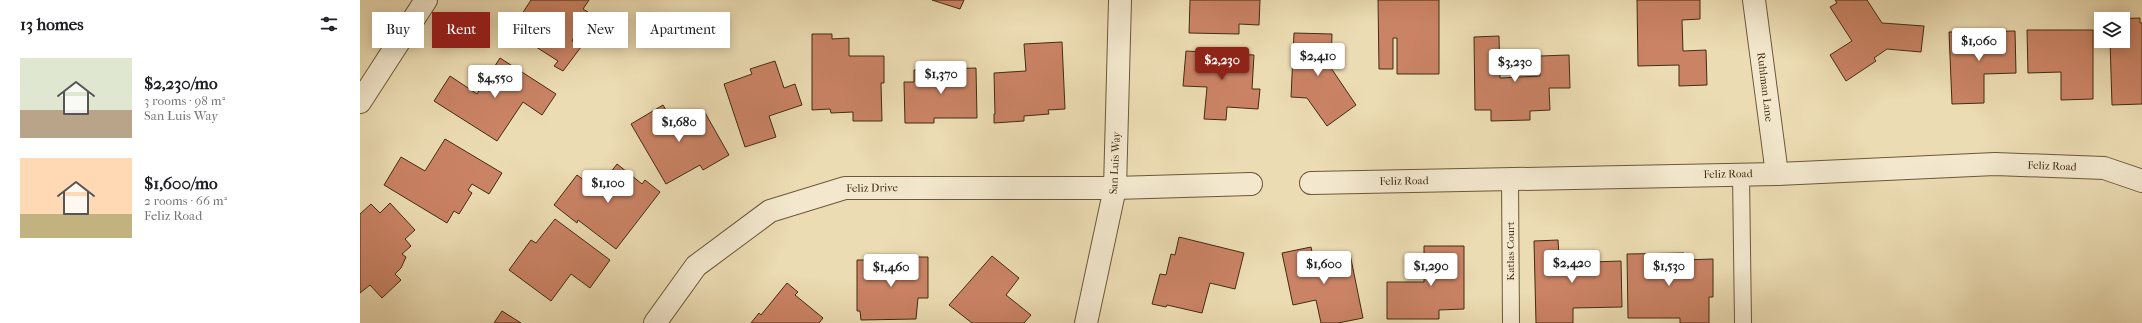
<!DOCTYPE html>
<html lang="en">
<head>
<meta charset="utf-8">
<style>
	body { margin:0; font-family:"IM FELL French Canon",serif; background:#f6f6f6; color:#202124; height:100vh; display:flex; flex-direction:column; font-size:15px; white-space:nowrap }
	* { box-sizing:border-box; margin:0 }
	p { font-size:13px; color:#757577 }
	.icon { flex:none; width:22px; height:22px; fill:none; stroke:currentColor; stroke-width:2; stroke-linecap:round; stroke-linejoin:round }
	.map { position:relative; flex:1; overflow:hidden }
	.sheet { display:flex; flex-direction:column; background:#fff; width:360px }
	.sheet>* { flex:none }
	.guide { position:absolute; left:12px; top:12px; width:380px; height:36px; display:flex; gap:8px }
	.controls { position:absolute; left:1734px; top:12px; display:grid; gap:8px }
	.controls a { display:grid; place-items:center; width:36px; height:36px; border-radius:0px; background:#fff; box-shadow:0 2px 10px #0003; font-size:20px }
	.price { position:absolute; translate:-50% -34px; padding:0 9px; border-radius:4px; background:#fff; color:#222; font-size:13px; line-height:26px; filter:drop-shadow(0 1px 2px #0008) }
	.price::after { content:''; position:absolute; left:50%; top:24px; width:12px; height:9px; margin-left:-6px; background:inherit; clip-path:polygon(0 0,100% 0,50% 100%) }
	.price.on { background:#8f2418; color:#fff }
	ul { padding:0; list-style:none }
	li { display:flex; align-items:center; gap:12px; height:100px; padding:0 20px }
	li span { display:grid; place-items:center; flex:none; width:112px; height:80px; border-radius:0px; color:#555 }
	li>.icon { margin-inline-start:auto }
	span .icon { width:48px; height:48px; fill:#fffc; stroke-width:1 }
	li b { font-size:17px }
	h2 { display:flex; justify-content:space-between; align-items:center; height:48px; padding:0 20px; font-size:17px }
	.tag { padding:0 14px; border-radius:0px; background:#fff; box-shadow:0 2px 10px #0003; font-size:14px; line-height:36px }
	.tag.on { background:#8f2418; color:#fff }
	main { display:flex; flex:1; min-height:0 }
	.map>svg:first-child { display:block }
</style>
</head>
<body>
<main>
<section class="sheet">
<h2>13 homes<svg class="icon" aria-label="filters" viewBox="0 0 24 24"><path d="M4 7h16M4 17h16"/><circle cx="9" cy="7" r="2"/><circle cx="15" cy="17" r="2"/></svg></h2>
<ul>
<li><span style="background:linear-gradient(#dfe7d0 65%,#b9a48a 0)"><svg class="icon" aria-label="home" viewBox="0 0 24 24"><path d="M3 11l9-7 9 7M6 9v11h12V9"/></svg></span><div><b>$2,230/mo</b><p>3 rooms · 98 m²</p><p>San Luis Way</p></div></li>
<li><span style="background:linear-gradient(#ffd9b3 70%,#c2b280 0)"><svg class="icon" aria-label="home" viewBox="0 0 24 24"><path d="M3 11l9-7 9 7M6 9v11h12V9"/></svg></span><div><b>$1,600/mo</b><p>2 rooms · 66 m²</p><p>Feliz Road</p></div></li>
</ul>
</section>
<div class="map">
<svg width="1782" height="323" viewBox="0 0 1782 323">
	<rect width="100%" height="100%" fill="#ecdcb3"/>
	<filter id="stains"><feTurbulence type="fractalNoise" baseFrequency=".005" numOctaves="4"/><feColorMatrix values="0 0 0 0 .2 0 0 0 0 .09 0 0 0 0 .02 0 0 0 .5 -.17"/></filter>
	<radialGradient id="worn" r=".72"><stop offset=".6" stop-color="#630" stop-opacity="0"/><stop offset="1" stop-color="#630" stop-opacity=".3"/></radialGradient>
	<g fill="#ca8365" stroke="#422c10">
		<path d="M171,0h58l-6,9 5,3 -14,22 1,1 -3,6 9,6 -18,24 -9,-5 4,-5 -47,-30z"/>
		<path d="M572,0h32l-4,9z"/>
		<path d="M830,0h70l-1,25 -20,-1v10l-50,-1z"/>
		<path d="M1018,0h61v74h-42v-36h-4v31h-14z"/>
		<path d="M1277,0h63v19l-18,1 1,31 23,-1 1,35 -28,1v-21l-41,1z"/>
		<path d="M1475,0h32l15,23 42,3 -3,26 -34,-3 -13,9 2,3 -30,20 -16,-26 22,-14 -22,-34 7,-4z"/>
		<path d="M1780,18v5h2v81l-30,1 -2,-64h13v-22h-14z"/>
		<path d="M1667,30h66v69l-32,1v-28l-33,1z"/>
		<path d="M1655,31l1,42 -32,1v29l-32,1 -3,-72z"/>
		<path d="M934,33l38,1 -1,34 25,37 -29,21 -20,-28 -16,-1z"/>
		<path d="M452,34h20v5l17,-1v18h35v27h-3l1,38h-29v-9l-22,1 -1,-4 -18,1z"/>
		<path d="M1139,36l1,42 40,-2v-20l29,-1 1,33h-21l1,22 -20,1v9l-39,1v-11h-16l-1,-73z"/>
		<path d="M702,42l3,67 -17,1 1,4 -25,2v5l-30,2v-9h1l-1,-41 32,-2 -2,-27z"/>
		<path d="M826,51l68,4 -2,34h8l-2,20 -31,-2 -1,13 -22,-1 3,-32 -24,-1z"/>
		<path d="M140,58l56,36 -14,21 -19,-13 -26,39 -63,-40 16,-25 27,18z"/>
		<path d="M415,61l9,27 11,-4 7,21 -33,11 7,21 -31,10 -21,-63 28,-10 -2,-5z"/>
		<path d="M616,68l1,50h-43v5h-29l-1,-41h10v-12z"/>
		<path d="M303,105l13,22 28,-16 25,44 -26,15 -3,-5 -34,19 -35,-60z"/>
		<path d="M85,139l57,34 -13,21 -17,-10 -4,6 4,3 -13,21 -5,-3 -7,12 -63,-38 17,-28 24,14z"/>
		<path d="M257,164l25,20 3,-4 15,12 -44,57 -38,-29 -1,3 -23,-18 23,-30 20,15z"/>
		<path d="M30,203l25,27 -10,9 6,7 -9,8 4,3 -5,11 -6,6 6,6 -19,18 -12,-13 -10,8v-79l11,-10 9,9z"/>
		<path d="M195,219l55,41 -20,28 -19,-14 -20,27 -42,-31 22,-30 5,3z"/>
		<path d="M819,237l65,16 -9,36 -25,-6 -8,30 -35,-8 -1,2 -14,-3 8,-30 6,1 5,-21 4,1z"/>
		<path d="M1198,240l1,17 33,-1v6l29,-1 1,46 -49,1v15h-37l-2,-82z"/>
		<path d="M1064,246h40v63l-25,1v9h-52v-37h37z"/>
		<path d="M951,247l3,15 36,-8 13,64 -25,5h-17l-5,-23 -23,5 -11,-52z"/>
		<path d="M1324,253v7l29,-1v38h-4v26h-29v-5h-52l-1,-64z"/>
		<path d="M632,256l27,22 -13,17 25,20 -7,8h-52l-23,-18z"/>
		<path d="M535,257h33v41h-10l-2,21 -55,1 -1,-9h-3v-51h38z"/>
		<path d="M427,283l11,9 -3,3 28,23 -4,5h-68l8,-10 2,2z"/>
		<path d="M142,311l19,12h-27z"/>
	</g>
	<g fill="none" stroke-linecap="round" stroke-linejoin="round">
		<defs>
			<g id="lane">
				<path d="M1381,174l2,149"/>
				<path d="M1150,179l1,144"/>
			</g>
			<g id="street">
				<path d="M1394,0l23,174"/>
				<path d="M0,102l66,-102"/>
				<path d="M951,183l466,-9 218,-10 109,4 38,13"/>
				<path d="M295,323l41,-57 74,-55 75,-23h270l136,-4"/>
				<path d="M726,323l29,-135 5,-188"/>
			</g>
		</defs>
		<use href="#lane" stroke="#6c5839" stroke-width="18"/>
		<use href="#street" stroke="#6c5839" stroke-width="24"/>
		<use href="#lane" stroke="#f3e8ce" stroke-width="16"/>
		<use href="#street" stroke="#f3e8ce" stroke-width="22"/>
	</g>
	<g text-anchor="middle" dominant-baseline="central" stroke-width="3" stroke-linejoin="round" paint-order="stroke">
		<g font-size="11" fill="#422c10" stroke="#f3e8ce">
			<text transform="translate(1405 87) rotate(83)">Ruhlman Lane</text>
			<text transform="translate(755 163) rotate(-87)">San Luis Way</text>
			<text transform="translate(1692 166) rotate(2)">Feliz Road</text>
			<text transform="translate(1368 174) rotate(-1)">Feliz Road</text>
			<text transform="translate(1044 181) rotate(-1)">Feliz Road</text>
			<text transform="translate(512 188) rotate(-1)">Feliz Drive</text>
			<text transform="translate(1150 251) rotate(-90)">Katlas Court</text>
		</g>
	</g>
	<rect width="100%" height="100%" filter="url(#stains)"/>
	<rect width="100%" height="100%" fill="url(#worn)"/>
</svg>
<div class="controls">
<a><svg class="icon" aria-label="layers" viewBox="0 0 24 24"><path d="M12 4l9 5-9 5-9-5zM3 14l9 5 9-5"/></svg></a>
</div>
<b class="price" style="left:1619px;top:62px">$1,060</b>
<b class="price" style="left:958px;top:77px">$2,410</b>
<b class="price on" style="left:862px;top:81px">$2,230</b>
<b class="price" style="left:1155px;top:83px">$3,230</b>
<b class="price" style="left:581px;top:95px">$1,370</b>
<b class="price" style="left:135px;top:99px">$4,550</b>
<b class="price" style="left:319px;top:143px">$1,680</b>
<b class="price" style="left:248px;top:204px">$1,100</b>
<b class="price" style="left:1212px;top:284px">$2,420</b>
<b class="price" style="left:964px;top:285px">$1,600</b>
<b class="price" style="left:1071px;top:287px">$1,290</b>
<b class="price" style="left:1309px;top:287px">$1,530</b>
<b class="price" style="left:531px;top:288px">$1,460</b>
<div class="guide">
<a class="tag">Buy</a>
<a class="tag on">Rent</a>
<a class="tag">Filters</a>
<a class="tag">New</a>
<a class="tag">Apartment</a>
</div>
</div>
</main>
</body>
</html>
